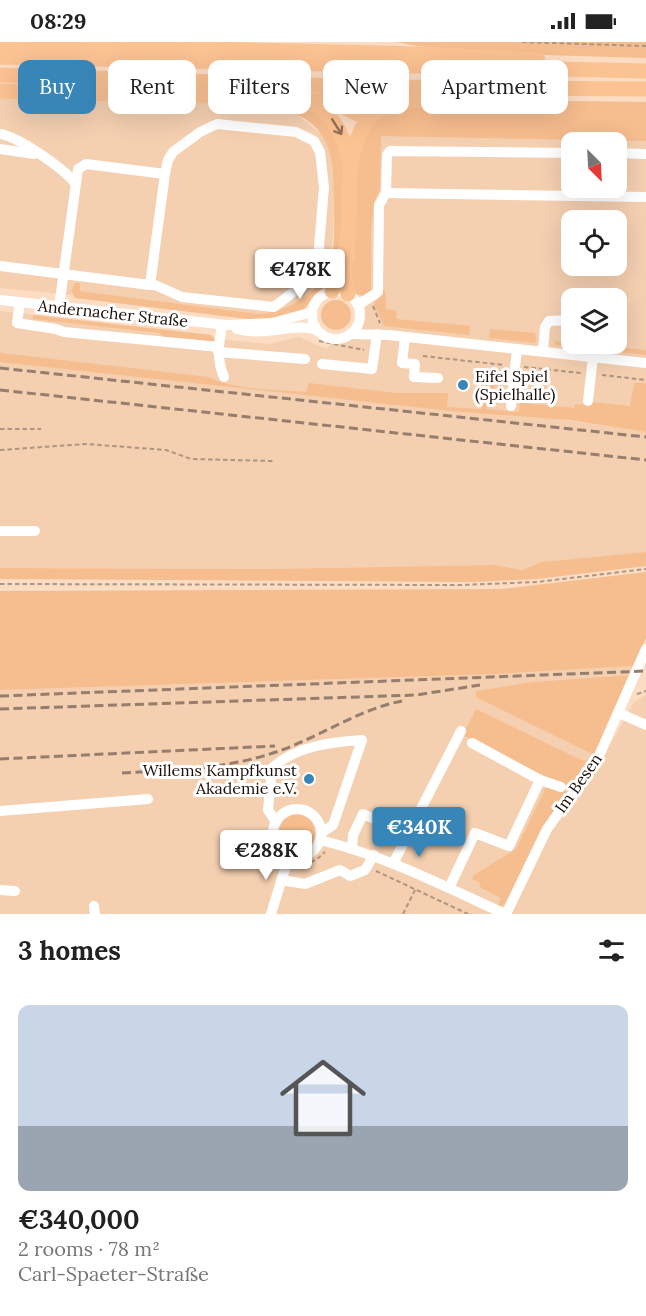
<!DOCTYPE html>
<html lang="en">
<head>
<meta charset="utf-8">
<style>
	body { margin:0; font-family:Lora,serif; background:#f6f6f6; color:#222; height:100vh; display:flex; flex-direction:column; font-size:22px; white-space:nowrap }
	* { box-sizing:border-box; margin:0 }
	p { font-size:20px; color:#767676 }
	.icon { flex:none; width:33px; height:33px; fill:none; stroke:currentColor; stroke-width:2; stroke-linecap:round; stroke-linejoin:round }
	.map { position:relative; height:872px; overflow:hidden }
	.drawer { display:flex; flex-direction:column; background:#fff; flex:1 }
	.drawer>* { flex:none }
	.guide { position:absolute; left:18px; top:18px; width:610px; height:54px; display:flex; gap:12px }
	.needle { width:39px; rotate:156deg }
	.fabs { position:absolute; left:561px; top:90px; display:grid; gap:12px }
	.fabs a { display:grid; place-items:center; width:66px; height:66px; border-radius:12px; background:#fff; box-shadow:0 6px 24px #0002; font-size:30px }
	.price { position:absolute; translate:-50% -51px; padding:0 14px; border-radius:6px; background:#fff; color:#222; font-size:20px; line-height:39px; filter:drop-shadow(0 2px 3px #0008) }
	.price::after { content:''; position:absolute; left:50%; top:36px; width:18px; height:14px; margin-left:-9px; background:inherit; clip-path:polygon(0 0,100% 0,50% 100%) }
	.price.selected { background:#3885b8; color:#fff }
	ul { padding:0; list-style:none }
	li { display:grid; align-content:center; gap:12px; height:318px; padding:0 18px }
	li+li { border-top:2px solid #e0e0e0 }
	li span { display:grid; place-items:center; height:186px; border-radius:12px; color:#555 }
	li>.icon { margin-inline-start:auto }
	span .icon { width:108px; height:108px; fill:#fffc; stroke-width:1 }
	li b { font-size:26px }
	h2 { display:flex; justify-content:space-between; align-items:center; height:72px; padding:0 18px; font-size:26px }
	.pill { padding:0 21px; border-radius:12px; background:#fff; box-shadow:0 6px 24px #0002; font-size:21px; line-height:54px }
	.pill.selected { background:#3885b8; color:#fff }
	.status { display:flex; justify-content:space-between; align-items:center; height:42px; padding:0 30px; background:#fff; direction:ltr }
	.status svg { height:16px; fill:currentColor }
	.map>svg:first-child { display:block }
</style>
</head>
<body>
<div class="status"><b>08:29</b><svg viewBox="0 0 49 12"><path d="M0 12V9h3v3zM5 12V6h3v6zM10 12V3h3v9zM15 12V0h3v12zM26 1h20v11H26zM47 4h2v5h-2z"/></svg></div>
<div class="map">
<svg width="646" height="872" viewBox="0 0 646 872">
	<rect width="100%" height="100%" fill="#fcdcc3"/>
	<g fill="#f4cfb0" fill-rule="evenodd">
		<path d="M0,55l211,5 85,12 29,23 6,14 3,35 -1,50 -4,29 -10,17 -21,21 -14,7 -27,4 -178,-23 1,-8 -9,8 1,4 -72,-7z"/>
		<path d="M646,68v273h-12l-3,23 -39,-4 -1,3h-16v3l-24,10 95,14v120l-103,10 -21,8 -27,-5 -228,4 -267,-1v-257l211,24 4,4 54,5 30,-7 28,12 4,-6 20,-4 8,-8 7,-25 7,-4 -13,-25 6,-75 16,-74zM572,100h44v46h-44zM572,178h44v46h-44zM572,256h44v46h-44z"/>
		<path d="M633,624l-4,9 -97,7 -55,9 -1,5 126,63 32,-57 12,-7v219h-646v-224l497,-16z"/>
	</g>
	<g fill="#f6bd8e">
		<path d="M396,0h250v16l-135,-4 -94,-8z"/>
		<path d="M321,51l83,2 -39,15z"/>
		<path d="M575,59l71,1v39l-265,-5 -1,52 -6,14 -3,29v59l-7,6 -9,-2 -5,-21 4,-15 2,-74 6,-45 13,-18 11,-8 23,-5z"/>
		<path d="M211,60l79,2 28,9 20,23 6,29 -2,58 -5,46 -8,16 -14,9 -12,17 -9,4 -37,5 -182,-22 -4,-7 4,-8h5v8l177,23c34,-2 66,-23 75,-58 3,-15 2,-34 2,-50 0,-35 1,-74 -36,-91 -24,-11 -61,-6 -87,-6z"/>
		<path d="M385,247l1,20 11,2 -1,8 74,7 -1,9 -85,-9 -10,-22z"/>
		<circle cx="336" cy="273" r="15"/>
		<path d="M33,273l178,20 3,4 -1,3 -50,-5 -3,-4 -127,-14z"/>
		<path d="M490,287l45,4 2,7 -3,3 -45,-5z"/>
		<path d="M555,299l91,9v5l-92,-10z"/>
		<path d="M0,307l1,4 208,24c27,14 67,12 97,15l3,-9 87,10h52l-1,14 34,2 17,-41 -4,24h-4l-3,17 32,3 1,-9 55,5v-4l16,1 1,-3 38,4 4,-23h12v49l-77,-12 -118,-9 -451,-49z"/>
		<path d="M646,510v14l-109,13 -64,3 -473,-3v-11l267,1 228,-4 27,5 20,-8z"/>
		<path d="M646,530v66l-13,28 -136,8 -497,16v-99l502,-2z"/>
		<path d="M629,633l-35,80 -118,-58v-6l56,-9z"/>
		<path d="M476,667l103,50 12,3 -47,64 -36,77 -7,3 -3,-1 3,-7 -20,-10 -2,-6 -7,-3 2,-4 42,-26 30,-62 17,-2 -100,-50z"/>
		<circle cx="297" cy="791" r="18"/>
	</g>
	<g fill="none" stroke-linecap="round" stroke-linejoin="round">
		<g stroke="#ad9581" stroke-width="2" stroke-dasharray="4.5 3" stroke-linecap="butt">
			<path d="M522,0l124,4"/>
			<path d="M373,264l7,17"/>
			<path d="M319,299l45,9"/>
			<path d="M423,314l81,9"/>
			<path d="M524,325l57,6"/>
			<path d="M602,333l44,5"/>
			<path d="M0,387h41"/>
			<path d="M0,408l86,-6 80,6 25,9 82,2"/>
			<path d="M0,542l461,1 76,-3 109,-13"/>
			<path d="M637,652l9,-3"/>
			<path d="M297,826l19,-8 9,-8"/>
			<path d="M376,829l92,43"/>
			<path d="M403,872l12,-24"/>
		</g>
		<g stroke="#fff" stroke-width="10">
			<path d="M0,92c19,3 63,34 75,49"/>
			<path d="M0,107l34,5"/>
			<path d="M616,111l30,1"/>
			<path d="M386,151l260,4"/>
			<path d="M0,224l150,19h5l27,12 92,10 31,-24 13,-24 6,-72 -4,-35 -6,-11 -18,-9 -79,-8 -17,8 -27,20 -5,8 -3,14 -15,111"/>
			<circle cx="336" cy="273" r="24"/>
			<path d="M0,258l227,25 45,-2 40,-11"/>
			<path d="M20,260l-3,21 39,6 8,3 155,15"/>
			<path d="M358,263l20,-13 1,-87 7,-12 1,-38 3,-4 182,2"/>
			<path d="M59,265l19,-138 8,-5 79,10"/>
			<path d="M222,283c-3,18 -6,34 2,52"/>
			<path d="M237,287c28,8 57,-7 80,1"/>
			<path d="M350,292l39,1 257,28"/>
			<path d="M405,295l-3,26 13,1 -1,13 24,1"/>
			<path d="M543,309l2,-24 4,-6 23,-1"/>
			<path d="M218,310l87,7"/>
			<path d="M322,322l50,5 5,-35"/>
			<path d="M588,359l5,-44"/>
			<path d="M511,364l6,-57"/>
			<path d="M0,489h35"/>
			<path d="M619,671l27,12"/>
			<path d="M472,701l68,37 21,7"/>
			<circle cx="297" cy="791" r="24"/>
			<path d="M0,769l148,-12"/>
			<path d="M276,780l-8,-12 4,-42c24,-22 59,-26 90,-28l-29,85 -12,8"/>
			<path d="M320,798c66,16 124,46 185,74"/>
			<path d="M352,806l1,-13 10,-21 45,20 53,-103"/>
			<path d="M394,820l14,-28"/>
			<path d="M281,838l24,4 35,-14 10,6 15,-6 9,-15"/>
			<path d="M449,846l26,-55 34,13 31,-66"/>
			<path d="M0,848l15,1"/>
			<path d="M94,864l1,8"/>
			<path d="M271,872l18,-58"/>
			<path d="M506,872l41,-85 51,-71 48,-109"/>
		</g>
		<g stroke="#fbc292" stroke-width="15">
			<path d="M0,2l418,10 120,6"/>
			<path d="M0,15l646,14"/>
			<path d="M0,33l368,12 278,2"/>
			<path d="M0,49l296,7c34,7 47,34 54,65"/>
			<path d="M309,59l19,-1 30,14h15"/>
			<path d="M332,249l12,-24"/>
			<path d="M348,252l-3,-18c0,-17 3,-33 4,-50 1,-47 -6,-122 60,-125 40,-2 80,3 119,-6"/>
		</g>
		<g stroke="#957e6d" stroke-width="3" stroke-dasharray="9 4.5" stroke-linecap="butt">
			<path d="M0,326l646,69"/>
			<path d="M0,348l646,70"/>
			<path d="M0,654l646,-25"/>
			<path d="M0,667l416,-14 64,-10"/>
			<path d="M0,717l275,-13"/>
			<path d="M122,731c51,-3 103,-4 151,-20 44,-14 83,-43 129,-52"/>
		</g>
	</g>
	<defs><path id="oneway-shaft" d="M-6 0H5M1.5-3L5.5 0L1.5 3" fill="none" stroke-width="1.6" stroke-linecap="round" stroke-linejoin="round" transform="scale(1.5)"/></defs>
	<use stroke="#967253" href="#oneway-shaft" transform="translate(337 85) rotate(58)"/>
	<g fill="#3885b8" stroke="#fff" stroke-width="2">
		<circle cx="463" cy="343" r="6"/>
		<circle cx="309" cy="737" r="6"/>
	</g>
	<g text-anchor="middle" dominant-baseline="central" stroke-width="6" stroke-linejoin="round" paint-order="stroke">
		<g font-size="16" fill="#1b1007" stroke="#fff">
			<text transform="translate(113 271) rotate(6)">Andernacher Straße</text>
			<text transform="translate(578 741) rotate(-55)">Im Besen</text>
		</g>
		<g font-size="16" fill="#1b1007" stroke="#fff" text-anchor="start">
			<text x="475" y="334">Eifel Spiel<tspan x="475" dy="18">(Spielhalle)</tspan></text>
			<text x="297" y="728" text-anchor="end">Willems Kampfkunst<tspan x="297" dy="18">Akademie e.V.</tspan></text>
		</g>
	</g>
</svg>
<div class="fabs">
<a><svg class="needle" viewBox="-14 -14 28 28"><path d="M0-13l5 13h-10z" fill="#e53935"/><path d="M0 13l5-13h-10z" fill="#767676"/></svg></a>
<a><svg class="icon" aria-label="locate" viewBox="0 0 24 24"><circle cx="12" cy="12" r="6"/><path d="M12 2v4M12 18v4M2 12h4M18 12h4"/></svg></a>
<a><svg class="icon" aria-label="layers" viewBox="0 0 24 24"><path d="M12 4l9 5-9 5-9-5zM3 14l9 5 9-5"/></svg></a>
</div>
<b class="price" style="left:300px;top:258px">€478K</b>
<b class="price selected" style="left:419px;top:816px">€340K</b>
<b class="price" style="left:266px;top:839px">€288K</b>
<div class="guide">
<a class="pill selected">Buy</a>
<a class="pill">Rent</a>
<a class="pill">Filters</a>
<a class="pill">New</a>
<a class="pill">Apartment</a>
</div>
</div>
<section class="drawer">
<h2>3 homes<svg class="icon" aria-label="filters" viewBox="0 0 24 24"><path d="M4 7h16M4 17h16"/><circle cx="9" cy="7" r="2"/><circle cx="15" cy="17" r="2"/></svg></h2>
<ul>
<li><span style="background:linear-gradient(#c9d6e8 65%,#9aa5b1 0)"><svg class="icon" aria-label="home" viewBox="0 0 24 24"><path d="M3 11l9-7 9 7M6 9v11h12V9"/></svg></span><div><b>€340,000</b><p>2 rooms · 78 m²</p><p>Carl-Spaeter-Straße</p></div></li>
</ul>
</section>
</body>
</html>
